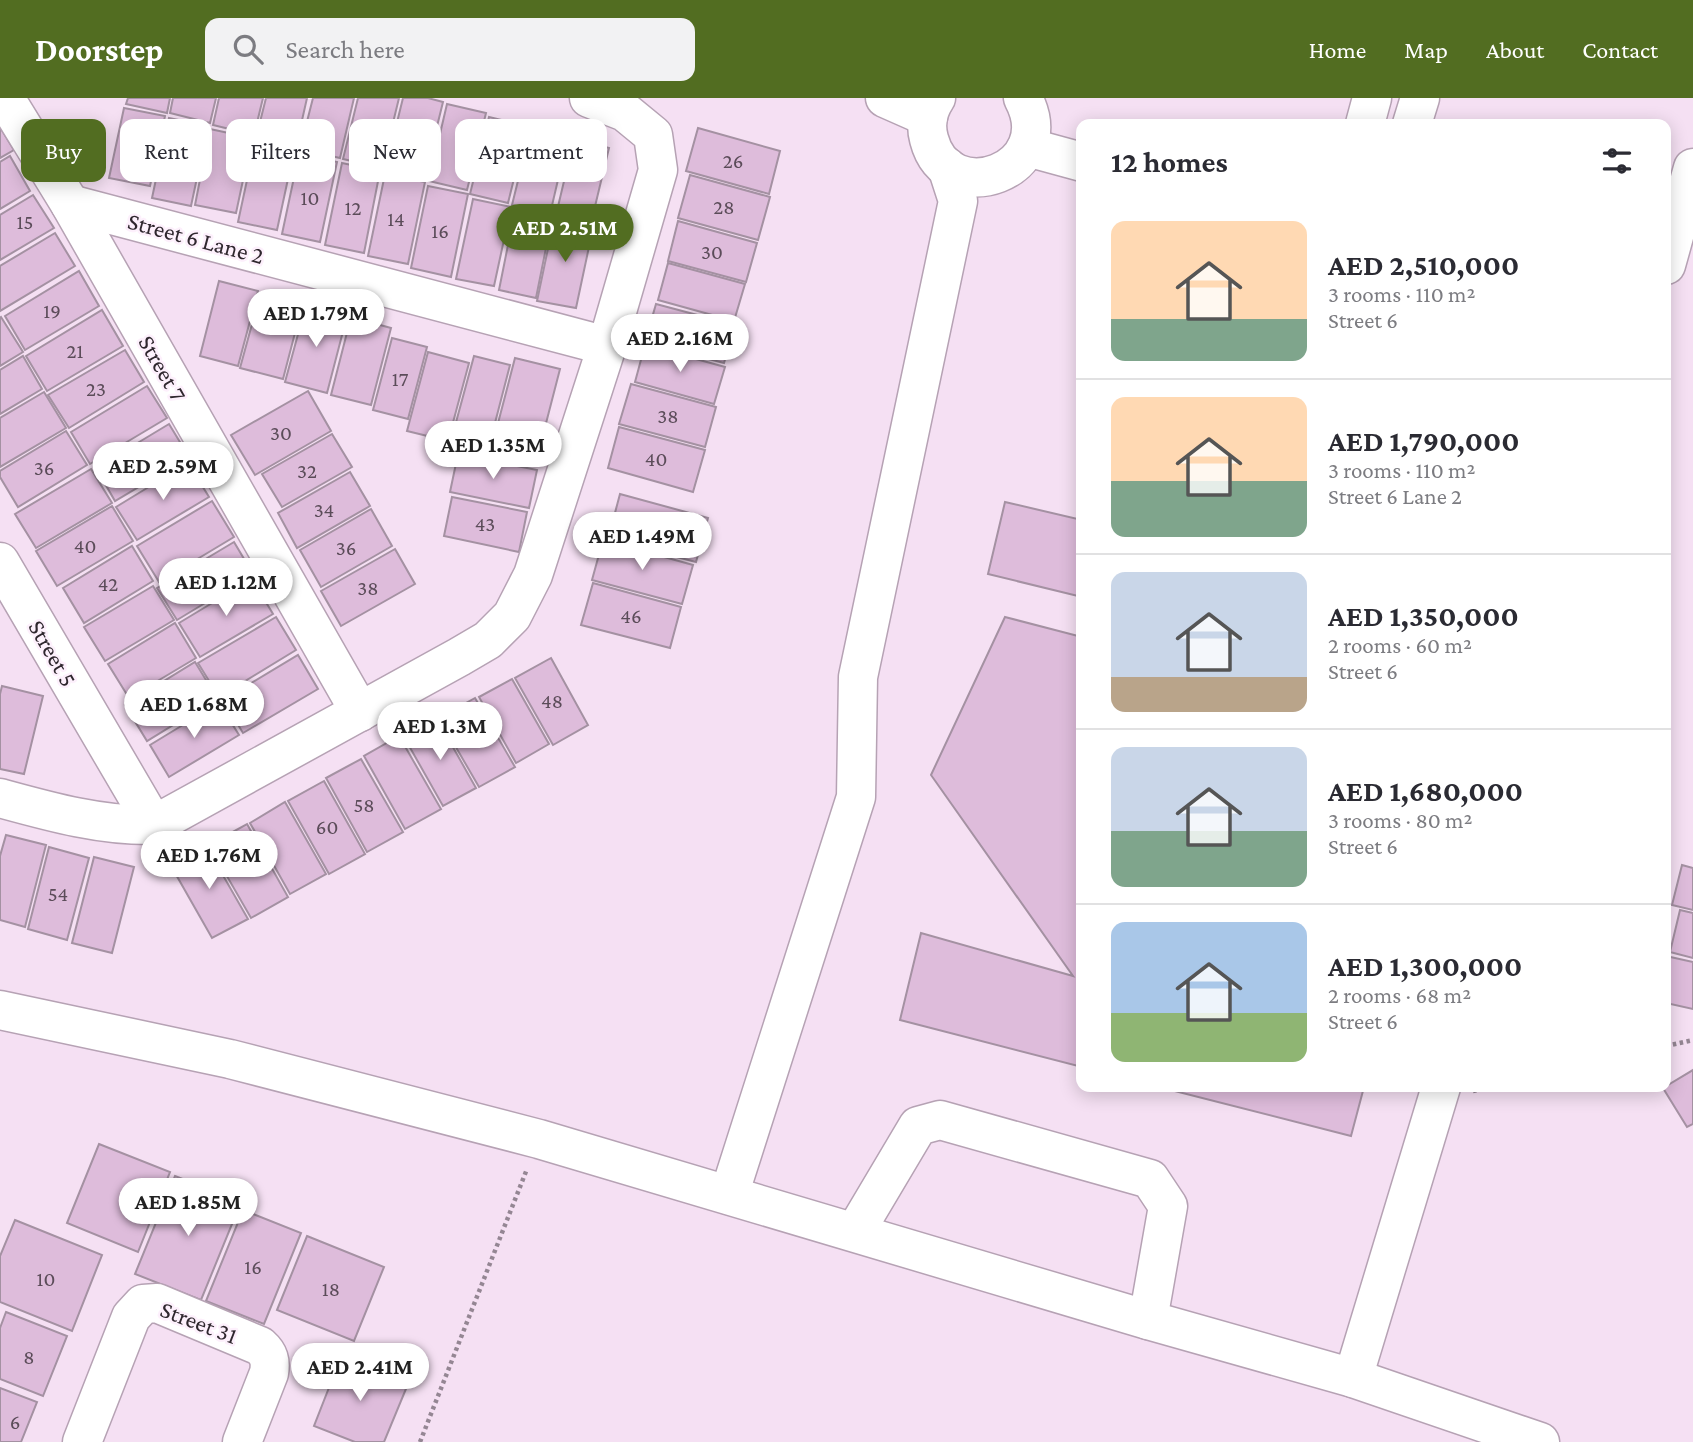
<!DOCTYPE html>
<html lang="en">
<head>
<meta charset="utf-8">
<style>
	body { margin:0; font-family:"Crimson Pro",serif; background:#f2f2f3; color:#2b2b33; height:100vh; display:flex; flex-direction:column; font-size:26px; white-space:nowrap }
	* { box-sizing:border-box; margin:0 }
	p { font-size:23px; color:#7c7c81 }
	.icon { flex:none; width:38px; height:38px; fill:none; stroke:currentColor; stroke-width:2; stroke-linecap:round; stroke-linejoin:round }
	.map { position:relative; flex:1; overflow:hidden }
	.panel { position:absolute; left:1076px; top:21px; width:595px; height:973px; display:flex; flex-direction:column; background:#fff; border-radius:14px; box-shadow:0 4px 18px #0003 }
	.panel>* { flex:none }
	.banner { position:absolute; left:21px; top:21px; width:665px; height:63px; display:flex; gap:14px }
	.price { position:absolute; translate:-50% -60px; padding:0 16px; border-radius:24px; background:#fff; color:#222; font-size:23px; line-height:46px; filter:drop-shadow(0 2px 4px #0008) }
	.price::after { content:''; position:absolute; left:50%; top:42px; width:21px; height:16px; margin-left:-10px; background:inherit; clip-path:polygon(0 0,100% 0,50% 100%) }
	.price.current { background:#526d21; color:#fff }
	ul { padding:0; list-style:none }
	li { display:flex; align-items:center; gap:21px; height:175px; padding:0 35px }
	li+li { border-top:2px solid #e1e1e2 }
	li span { display:grid; place-items:center; flex:none; width:196px; height:140px; border-radius:14px; color:#555 }
	li>.icon { margin-inline-start:auto }
	span .icon { width:84px; height:84px; fill:#fffc; stroke-width:1 }
	li b { font-size:30px }
	h2 { display:flex; justify-content:space-between; align-items:center; height:84px; padding:0 35px; font-size:30px }
	.chip { padding:0 24px; border-radius:14px; background:#fff; box-shadow:0 4px 18px #0003; font-size:24px; line-height:63px }
	.chip.current { background:#526d21; color:#fff }
	header { display:flex; align-items:center; gap:42px; box-sizing:border-box; height:98px; padding:0 35px; background:#526d21; color:#fff }
	header strong { font-size:33px }
	nav { display:flex; gap:38px; margin-inline-start:auto; font-size:24px }
	.search { width:490px; height:63px; background:#f2f2f3; display:flex; align-items:center; gap:18px; box-sizing:border-box; padding:0 24px; border-radius:14px; color:#7c7c81; font-size:26px }
	.map>svg:first-child { display:block }
</style>
</head>
<body>
<header>
<strong>Doorstep</strong>
<div class="search"><svg class="icon" aria-label="search" viewBox="0 0 24 24"><circle cx="10" cy="10" r="6"/><path d="M15 15l6 6"/></svg>Search here</div>
<nav><a>Home</a><a>Map</a><a>About</a><a>Contact</a></nav>
</header>
<div class="map">
<svg width="1693" height="1344" viewBox="0 0 1693 1344">
	<rect width="100%" height="100%" fill="#f5e0f3"/>
	<g fill="#debcdb" stroke="#a491a2" stroke-width="2">
		<path d="M128,0h42l-3,15 -41,-9z"/>
		<path d="M173,0h43l-6,25 -40,-10z"/>
		<path d="M219,0h44l-9,37 -41,-10z"/>
		<path d="M266,0h41l-11,49 -40,-9z"/>
		<path d="M313,0h41l-14,60 -40,-9z"/>
		<path d="M358,0h41l-17,70 -39,-9z"/>
		<path d="M403,0h25l15,4 -19,77 -39,-8z"/>
		<path d="M447,6l39,9 -19,77 -38,-9z"/>
		<path d="M124,10l41,8 -15,70 -41,-8z"/>
		<path d="M489,19l38,9 -19,77 -38,-9z"/>
		<path d="M169,20l39,8 -17,80 -39,-8z"/>
		<path d="M0,29l14,23 -14,8z"/>
		<path d="M531,30l37,9 -18,77 -38,-9z"/>
		<path d="M698,30l82,23 -11,43 -83,-23z"/>
		<path d="M210,31l42,9 -16,75 -41,-8z"/>
		<path d="M574,41l35,9 -18,75 -35,-8z"/>
		<path d="M255,45l39,8 -17,79 -39,-8z"/>
		<path d="M299,56l38,8 -17,80 -38,-8z"/>
		<path d="M10,58l20,35 -30,18v-47z"/>
		<path d="M342,65l38,8 -16,82 -39,-8z"/>
		<path d="M385,76l40,8 -17,82 -40,-8z"/>
		<path d="M690,77l80,22 -12,43 -80,-22z"/>
		<path d="M428,88l40,8 -17,83 -40,-9z"/>
		<path d="M33,97l21,33 -54,32v-45z"/>
		<path d="M473,101l38,8 -17,79 -38,-7z"/>
		<path d="M515,112l37,8 -16,80 -37,-8z"/>
		<path d="M554,122l39,8 -17,80 -39,-7z"/>
		<path d="M678,123l79,22 -11,39 -78,-21z"/>
		<path d="M55,135l20,33 -75,45v-45z"/>
		<path d="M668,165l77,21 -11,37 -76,-21z"/>
		<path d="M79,173l20,35 -74,44 -20,-34z"/>
		<path d="M219,183l39,10 -20,75 -38,-10z"/>
		<path d="M260,197l42,11 -19,73 -43,-11z"/>
		<path d="M656,206l79,21 -11,38 -79,-21z"/>
		<path d="M306,207l41,11 -20,77 -42,-11z"/>
		<path d="M102,212l21,36 -76,45 -21,-35z"/>
		<path d="M1,219l22,35 -23,14v-48z"/>
		<path d="M351,219l40,11 -20,77 -40,-10z"/>
		<path d="M392,240l35,9 -19,72 -35,-9z"/>
		<path d="M645,247l80,22 -11,37 -79,-22z"/>
		<path d="M125,252l19,32 -75,46 -21,-33z"/>
		<path d="M428,254l41,11 -21,78 -41,-10z"/>
		<path d="M23,258l19,33 -42,25v-44z"/>
		<path d="M474,258l36,9 -21,81 -37,-9z"/>
		<path d="M515,260l45,11 -24,93 -45,-12z"/>
		<path d="M631,286l85,23 -11,40 -86,-23z"/>
		<path d="M147,288l20,32 -77,46 -19,-32z"/>
		<path d="M308,293l23,40 -76,44 -24,-40z"/>
		<path d="M44,294l22,36 -66,39v-49z"/>
		<path d="M169,326l20,33 -74,44 -19,-33z"/>
		<path d="M619,329l86,23 -12,42 -85,-24z"/>
		<path d="M66,333l21,34 -69,42 -18,-30v-6z"/>
		<path d="M332,336l20,33 -70,40 -20,-33z"/>
		<path d="M458,356l79,16 -8,38 -79,-16z"/>
		<path d="M188,365l21,34 -72,43 -21,-33z"/>
		<path d="M91,371l21,34 -76,45 -21,-34z"/>
		<path d="M350,374l20,34 -73,42 -19,-35z"/>
		<path d="M620,396l88,24 -12,44 -88,-23z"/>
		<path d="M452,399l75,15 -8,40 -75,-16z"/>
		<path d="M212,403l22,36 -75,45 -22,-36z"/>
		<path d="M1005,404l77,18v77l-94,-23z"/>
		<path d="M112,408l21,35 -76,45 -21,-35z"/>
		<path d="M371,411l21,37 -71,41 -21,-37z"/>
		<path d="M603,442l90,25 -11,39 -90,-24z"/>
		<path d="M234,444l19,32 -76,46 -20,-32z"/>
		<path d="M132,448l21,35 -69,42 -21,-35z"/>
		<path d="M395,451l20,35 -74,42 -20,-35z"/>
		<path d="M252,481l21,35 -73,43 -21,-34z"/>
		<path d="M593,485l88,24 -11,41 -89,-23z"/>
		<path d="M153,488l21,34 -69,41 -21,-34z"/>
		<path d="M276,519l20,33 -77,47 -21,-34z"/>
		<path d="M1005,519l77,20v430l-182,-47 21,-87 152,43 -142,-201z"/>
		<path d="M175,525l21,35 -67,40 -21,-34z"/>
		<path d="M298,557l20,34 -75,44 -20,-33z"/>
		<path d="M551,560l37,67 -35,20 -38,-67z"/>
		<path d="M195,564l22,36 -70,43 -22,-36z"/>
		<path d="M512,581l37,65 -33,19 -37,-66z"/>
		<path d="M2,588l41,10 -19,78 -24,-5v-75z"/>
		<path d="M475,600l40,69 -36,20 -40,-69z"/>
		<path d="M219,605l20,32 -70,42 -19,-32z"/>
		<path d="M437,621l39,69 -33,18 -39,-69z"/>
		<path d="M399,638l42,73 -36,20 -41,-73z"/>
		<path d="M361,661l42,73 -36,20 -41,-74z"/>
		<path d="M324,683l41,73 -36,20 -41,-73z"/>
		<path d="M285,704l41,72 -36,20 -40,-71z"/>
		<path d="M247,726l41,73 -37,21 -42,-73z"/>
		<path d="M6,737l40,10 -21,82 -25,-7v-64z"/>
		<path d="M205,746l43,75 -36,19 -42,-74z"/>
		<path d="M49,749l40,11 -22,82 -39,-11z"/>
		<path d="M94,759l40,10 -22,86 -40,-10z"/>
		<path d="M1682,767l11,3v42l-21,-5z"/>
		<path d="M1680,812l13,3v45l-23,-6z"/>
		<path d="M1666,858l27,6v47l-27,-6z"/>
		<path d="M1693,972v54l-6,3 -24,-39z"/>
		<path d="M1159,989h205l-13,49z"/>
		<path d="M99,1046l71,28 -32,80 -71,-29z"/>
		<path d="M175,1078l66,26 -40,98 -66,-26z"/>
		<path d="M243,1112l58,23 -37,91 -58,-23z"/>
		<path d="M15,1122l87,35 -30,76 -72,-29v-46z"/>
		<path d="M307,1138l77,31 -30,74 -77,-31z"/>
		<path d="M6,1214l61,24 -24,60 -43,-17v-51z"/>
		<path d="M341,1259l67,27 -24,58h-29l-41,-16z"/>
		<path d="M0,1290l37,14 -16,40h-21z"/>
	</g>
	<g fill="none" stroke-linecap="round" stroke-linejoin="round">
		<defs>
			<g id="minor">
				<path d="M5,0l65,106 290,508"/>
				<path d="M885,0l43,19"/>
				<path d="M936,0c-8,12 -11,27 -7,41 19,73 133,32 94,-41"/>
				<path d="M1365,26l7,-26"/>
				<path d="M1412,26l8,-26"/>
				<path d="M1027,49l55,15"/>
				<path d="M70,106l537,142"/>
				<path d="M1666,167l27,-97"/>
				<path d="M0,464l154,263"/>
				<path d="M0,700c51,14 101,28 154,27l305,-168 29,-17 24,-24 21,-41 74,-229 51,-176 -5,-35 -28,-23 -36,-14"/>
				<path d="M0,912l230,49 309,80 609,181 205,58 187,64"/>
				<path d="M729,1097l127,-398 2,-120 100,-476 -11,-34"/>
				<path d="M855,1134l63,-106 22,-6 210,59 18,27 -20,114"/>
				<path d="M1353,1280l88,-291"/>
				<path d="M82,1344l49,-125 12,-13 14,-1 103,43c9,8 11,15 9,27l-27,69"/>
			</g>
		</defs>
		<use href="#minor" stroke="#b6a2b4" stroke-width="41"/>
		<g stroke="#948693" stroke-width="4.5" stroke-dasharray="3.5 3.5" stroke-linecap="butt">
			<path d="M1666,948l27,-6"/>
			<path d="M1473,993l19,-4"/>
			<path d="M420,1344l107,-273"/>
		</g>
		<use href="#minor" stroke="#fff" stroke-width="38"/>
	</g>
	<g text-anchor="middle" dominant-baseline="central" stroke-width="5" stroke-linejoin="round" paint-order="stroke">
		<g font-size="21" fill="#5b4c59">
			<text x="733" y="63">26</text>
			<text x="310" y="100">10</text>
			<text x="724" y="109">28</text>
			<text x="353" y="110">12</text>
			<text x="396" y="121">14</text>
			<text x="25" y="124">15</text>
			<text x="440" y="133">16</text>
			<text x="712" y="154">30</text>
			<text x="52" y="213">19</text>
			<text x="75" y="253">21</text>
			<text x="400" y="281">17</text>
			<text x="96" y="291">23</text>
			<text x="668" y="318">38</text>
			<text x="281" y="335">30</text>
			<text x="656" y="361">40</text>
			<text x="44" y="370">36</text>
			<text x="307" y="373">32</text>
			<text x="324" y="412">34</text>
			<text x="485" y="426">43</text>
			<text x="85" y="448">40</text>
			<text x="346" y="450">36</text>
			<text x="108" y="486">42</text>
			<text x="368" y="490">38</text>
			<text x="631" y="518">46</text>
			<text x="552" y="603">48</text>
			<text x="364" y="707">58</text>
			<text x="327" y="729">60</text>
			<text x="58" y="796">54</text>
			<text x="253" y="1169">16</text>
			<text x="46" y="1181">10</text>
			<text x="331" y="1191">18</text>
			<text x="29" y="1259">8</text>
			<text x="15" y="1324">6</text>
		</g>
		<g font-size="24" fill="#2f272e" stroke="#fdf0fc">
			<text transform="translate(196 140) rotate(15)">Street 6 Lane 2</text>
			<text transform="translate(163 270) rotate(60)">Street 7</text>
			<text transform="translate(53 555) rotate(60)">Street 5</text>
			<text transform="translate(199 1224) rotate(21)">Street 31</text>
		</g>
	</g>
</svg>
<b class="price current" style="left:565px;top:166px">AED 2.51M</b>
<b class="price" style="left:316px;top:251px">AED 1.79M</b>
<b class="price" style="left:680px;top:276px">AED 2.16M</b>
<b class="price" style="left:493px;top:383px">AED 1.35M</b>
<b class="price" style="left:163px;top:404px">AED 2.59M</b>
<b class="price" style="left:642px;top:474px">AED 1.49M</b>
<b class="price" style="left:226px;top:520px">AED 1.12M</b>
<b class="price" style="left:194px;top:642px">AED 1.68M</b>
<b class="price" style="left:440px;top:664px">AED 1.3M</b>
<b class="price" style="left:209px;top:793px">AED 1.76M</b>
<b class="price" style="left:188px;top:1140px">AED 1.85M</b>
<b class="price" style="left:360px;top:1305px">AED 2.41M</b>
<div class="banner">
<a class="chip current">Buy</a>
<a class="chip">Rent</a>
<a class="chip">Filters</a>
<a class="chip">New</a>
<a class="chip">Apartment</a>
</div>
<section class="panel">
<h2>12 homes<svg class="icon" aria-label="filters" viewBox="0 0 24 24"><path d="M4 7h16M4 17h16"/><circle cx="9" cy="7" r="2"/><circle cx="15" cy="17" r="2"/></svg></h2>
<ul>
<li><span style="background:linear-gradient(#ffd9b3 70%,#7fa58c 0)"><svg class="icon" aria-label="home" viewBox="0 0 24 24"><path d="M3 11l9-7 9 7M6 9v11h12V9"/></svg></span><div><b>AED 2,510,000</b><p>3 rooms · 110 m²</p><p>Street 6</p></div></li>
<li><span style="background:linear-gradient(#ffd9b3 60%,#7fa58c 0)"><svg class="icon" aria-label="home" viewBox="0 0 24 24"><path d="M3 11l9-7 9 7M6 9v11h12V9"/></svg></span><div><b>AED 1,790,000</b><p>3 rooms · 110 m²</p><p>Street 6 Lane 2</p></div></li>
<li><span style="background:linear-gradient(#c9d6e8 75%,#b9a48a 0)"><svg class="icon" aria-label="home" viewBox="0 0 24 24"><path d="M3 11l9-7 9 7M6 9v11h12V9"/></svg></span><div><b>AED 1,350,000</b><p>2 rooms · 60 m²</p><p>Street 6</p></div></li>
<li><span style="background:linear-gradient(#c9d6e8 60%,#7fa58c 0)"><svg class="icon" aria-label="home" viewBox="0 0 24 24"><path d="M3 11l9-7 9 7M6 9v11h12V9"/></svg></span><div><b>AED 1,680,000</b><p>3 rooms · 80 m²</p><p>Street 6</p></div></li>
<li><span style="background:linear-gradient(#a9c7e8 65%,#8fb573 0)"><svg class="icon" aria-label="home" viewBox="0 0 24 24"><path d="M3 11l9-7 9 7M6 9v11h12V9"/></svg></span><div><b>AED 1,300,000</b><p>2 rooms · 68 m²</p><p>Street 6</p></div></li>
</ul>
</section>
</div>
</body>
</html>
